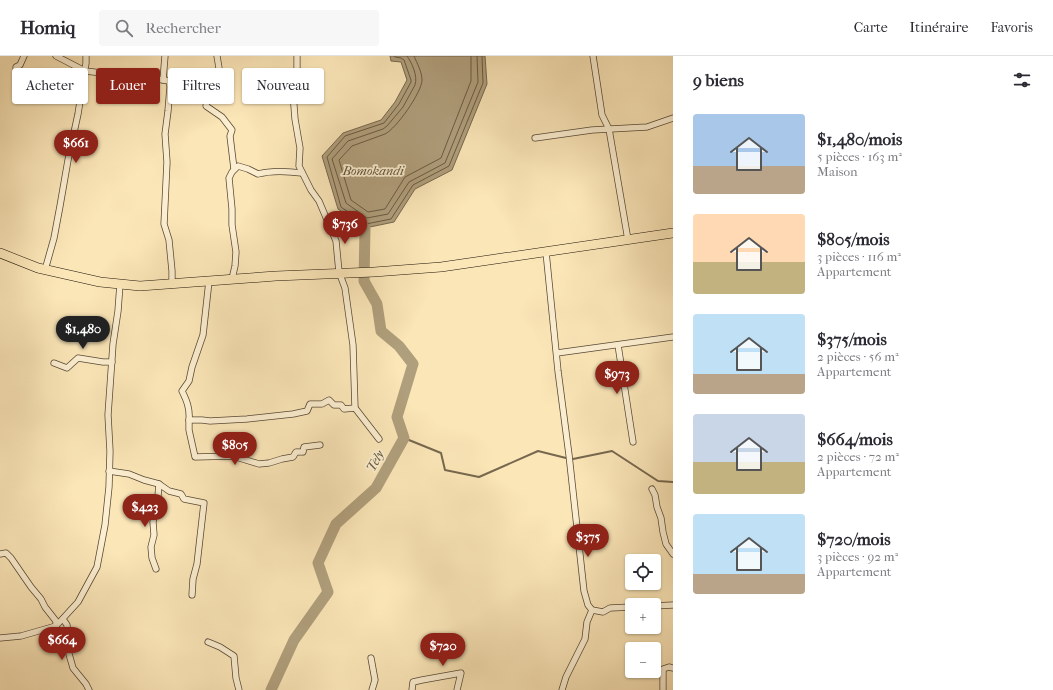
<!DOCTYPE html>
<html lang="fr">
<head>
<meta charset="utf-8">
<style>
	body { margin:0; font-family:"IM FELL French Canon",serif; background:#f7f7f7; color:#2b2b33; height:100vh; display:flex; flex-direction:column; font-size:15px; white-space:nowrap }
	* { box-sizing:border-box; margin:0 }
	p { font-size:13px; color:#7c7c81 }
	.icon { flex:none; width:22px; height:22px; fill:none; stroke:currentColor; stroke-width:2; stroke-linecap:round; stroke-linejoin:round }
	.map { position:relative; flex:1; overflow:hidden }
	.side { display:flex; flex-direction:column; background:#fff; width:380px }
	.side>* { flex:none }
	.hud { position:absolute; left:12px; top:12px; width:380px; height:36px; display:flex; gap:8px }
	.buttons { position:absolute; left:625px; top:498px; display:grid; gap:8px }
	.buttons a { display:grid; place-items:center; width:36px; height:36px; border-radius:4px; background:#fff; box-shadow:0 1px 3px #0004; font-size:20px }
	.price { position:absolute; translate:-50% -34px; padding:0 9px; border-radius:14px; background:#8f2418; color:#fff; font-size:13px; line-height:26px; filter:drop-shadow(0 1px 2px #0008) }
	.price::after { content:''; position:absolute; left:50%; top:24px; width:12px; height:9px; margin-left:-6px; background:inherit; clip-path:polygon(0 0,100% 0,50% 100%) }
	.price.on { background:#222; color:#fff }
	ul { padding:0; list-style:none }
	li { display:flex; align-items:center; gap:12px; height:100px; padding:0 20px }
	li span { display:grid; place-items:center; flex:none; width:112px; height:80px; border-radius:4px; color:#555 }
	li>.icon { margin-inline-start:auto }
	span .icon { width:48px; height:48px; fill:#fffc; stroke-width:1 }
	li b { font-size:17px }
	h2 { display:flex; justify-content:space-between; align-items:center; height:48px; padding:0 20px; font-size:17px }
	.pill { padding:0 14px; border-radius:4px; background:#fff; box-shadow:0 1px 3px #0004; font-size:14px; line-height:36px }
	.pill.on { background:#8f2418; color:#fff }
	header { display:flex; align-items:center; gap:24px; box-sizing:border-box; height:56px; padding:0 20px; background:#fff; border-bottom:1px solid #e1e1e2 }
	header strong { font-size:19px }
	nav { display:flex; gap:22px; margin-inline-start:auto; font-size:14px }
	.search { width:280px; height:36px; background:#f7f7f7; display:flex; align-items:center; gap:10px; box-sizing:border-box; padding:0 14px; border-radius:4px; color:#7c7c81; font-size:15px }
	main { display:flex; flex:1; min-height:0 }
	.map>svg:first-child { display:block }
</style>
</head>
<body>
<header>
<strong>Homiq</strong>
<div class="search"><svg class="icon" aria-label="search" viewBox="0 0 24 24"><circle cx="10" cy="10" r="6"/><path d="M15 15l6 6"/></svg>Rechercher</div>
<nav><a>Carte</a><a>Itinéraire</a><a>Favoris</a></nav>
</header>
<main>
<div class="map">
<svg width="673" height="634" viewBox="0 0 673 634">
	<rect width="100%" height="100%" fill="#fbe6b8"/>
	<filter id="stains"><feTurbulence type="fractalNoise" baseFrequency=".005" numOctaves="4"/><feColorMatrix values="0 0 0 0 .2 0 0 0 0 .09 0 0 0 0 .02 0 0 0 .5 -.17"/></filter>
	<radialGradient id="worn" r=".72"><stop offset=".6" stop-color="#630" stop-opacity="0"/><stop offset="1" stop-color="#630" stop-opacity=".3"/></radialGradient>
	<path fill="#b09f7c" stroke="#76674e" d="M390,0h95l2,28 -35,86 -37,19 -21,33 -29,6 -27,-19 -16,-53 21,-23 38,-13 14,-18 12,-22 -6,-18 -10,-1z"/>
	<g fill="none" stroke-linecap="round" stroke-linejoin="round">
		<g stroke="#685a42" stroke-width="1">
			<path d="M394,0l1,1 6,1 3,2 7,20v2l-12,22 -15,19 -39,13 -18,21 14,50 25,17 25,-5 22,-34 36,-19 34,-83 -1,-27"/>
			<path d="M407,0c5,7 11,20 8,29l-12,22 -16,19 -4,3 -35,12 -16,18 14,44 21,15 21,-4 21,-32 36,-19 33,-81 -1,-26"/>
			<path d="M414,0c3,7 8,16 8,24 0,12 -26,49 -37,54l-33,12 -13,14 12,40 17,12 17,-3 20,-32 36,-19 30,-77v-25"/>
		</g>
		<g stroke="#76674e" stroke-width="2">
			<path d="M404,382l37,15 4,17 34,7 59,-26 28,7"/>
			<path d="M573,403l39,-8 46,30 15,1"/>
		</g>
		<path stroke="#b09f7c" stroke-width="11" d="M271,634l23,-50 34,-48 -10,-29 18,-39 40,-36 28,-50 -7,-21 16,-53 -14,-18 -18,-15 -4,-27 -13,-23 1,-53"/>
		<defs>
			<g id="minor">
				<path d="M56,0l29,15 96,11 29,6 9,-20 -2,-12"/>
				<path d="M297,0v15l-4,22 2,26 5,29 -1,18 12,24 8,11 17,40 3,31 6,16 8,57 2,63 24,31"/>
				<path d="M593,0l9,59 7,14 19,111"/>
				<path d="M16,16v-5l4,-2 4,-9"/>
				<path d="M163,24l2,-24"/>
				<path d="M169,25l1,6 -2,24 -3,23 2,28 -3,62 5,16 3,31v13"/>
				<path d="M210,32l-2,7 -2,11 16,11 10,13 -2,6 4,33"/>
				<path d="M535,82l57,-8 55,-3 26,-9"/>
				<path d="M546,196l12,119 11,84 15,136 4,14 4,5 11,2 7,-4 22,-1"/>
				<path d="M45,214l9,-32 6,-32 8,-46 10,-46 8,-51v-7"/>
				<path d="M232,223l3,-13 1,-14 -4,-27v-16l-3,-31 3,-6 6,-6 10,3 10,5c14,-4 29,-3 44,-1"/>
				<path d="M209,225l-6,54 -11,32 -3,14 -7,10c5,10 8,18 7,29h13l8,1 37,-2 46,-5 14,-3 3,-7h12l7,-4 5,5h7l3,4 11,-1"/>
				<path d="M618,289l15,97"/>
				<path d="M557,297l116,-16"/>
				<path d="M54,307l13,5 11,-10 25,4h9"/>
				<path d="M189,364v10l6,27 38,-1 26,8 10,-1 13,-4 11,-2 3,-5h7l1,-5 16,-2"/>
				<path d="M109,415l20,3 15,6 15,4 10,7 12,3 3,5 20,4 -7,61 -4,15 -1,16"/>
				<path d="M652,433l3,6 2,12 4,11 2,14 3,12 7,10"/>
				<path d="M0,498l6,-1 5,5 20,29 10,12 4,8 11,14v5"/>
				<path d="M156,513l-4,-11 -1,-11 3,-12 -1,-13 5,-26 1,-12"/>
				<path d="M654,550l19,-1"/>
				<path d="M63,563l4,6 2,29 4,14 13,16 3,6"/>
				<path d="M0,582l21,-2 35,-10 22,-24 19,-35 8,-42 4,-38 1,-36 -2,-36 5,-71 5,-33 2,-27"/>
				<path d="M208,586l12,5 14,9 2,22 3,12"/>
				<path d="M371,602l4,22 -3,10"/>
				<path d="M412,634l1,-8 9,-2 39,-7 -4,17"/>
				<path d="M562,634l4,-13 19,-38 2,-17 5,-12"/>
				<path d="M663,634v-21l6,-2 4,1"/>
			</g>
			<path id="primary" d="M0,197l38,15 62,14 40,4 136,-10 98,-4 67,-5 232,-34"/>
		</defs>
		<use href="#minor" stroke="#564834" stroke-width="7"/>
		<use href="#primary" stroke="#1f1408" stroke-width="10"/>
		<use href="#minor" stroke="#fcefd1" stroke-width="5.5"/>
		<use href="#primary" stroke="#fbe6b8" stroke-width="9"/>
	</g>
	<g text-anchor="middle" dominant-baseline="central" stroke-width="3.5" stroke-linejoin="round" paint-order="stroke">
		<g font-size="13" font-style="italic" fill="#60533c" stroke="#fcefd1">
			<text x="373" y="114">Bomokandi</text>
			<text transform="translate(375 405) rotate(-61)">Tely</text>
		</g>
	</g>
	<rect width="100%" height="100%" filter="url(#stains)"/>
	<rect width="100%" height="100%" fill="url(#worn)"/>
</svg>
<div class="buttons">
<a><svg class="icon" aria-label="locate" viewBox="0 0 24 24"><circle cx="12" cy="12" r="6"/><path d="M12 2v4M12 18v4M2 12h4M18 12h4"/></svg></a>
<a>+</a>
<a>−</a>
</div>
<b class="price" style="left:76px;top:108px">$661</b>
<b class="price" style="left:345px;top:189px">$736</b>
<b class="price on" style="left:83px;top:294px">$1,480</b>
<b class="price" style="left:617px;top:339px">$973</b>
<b class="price" style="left:235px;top:410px">$805</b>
<b class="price" style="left:145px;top:472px">$423</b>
<b class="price" style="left:588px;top:502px">$375</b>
<b class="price" style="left:62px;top:605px">$664</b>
<b class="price" style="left:443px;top:611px">$720</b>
<div class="hud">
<a class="pill">Acheter</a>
<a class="pill on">Louer</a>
<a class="pill">Filtres</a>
<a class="pill">Nouveau</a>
</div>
</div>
<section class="side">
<h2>9 biens<svg class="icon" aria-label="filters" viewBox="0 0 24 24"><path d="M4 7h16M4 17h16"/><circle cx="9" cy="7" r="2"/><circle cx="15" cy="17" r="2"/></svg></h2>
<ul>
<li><span style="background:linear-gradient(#a9c7e8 65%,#b9a48a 0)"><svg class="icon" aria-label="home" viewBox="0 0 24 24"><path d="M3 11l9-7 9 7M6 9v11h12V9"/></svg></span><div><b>$1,480/mois</b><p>5 pièces · 163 m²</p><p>Maison</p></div></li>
<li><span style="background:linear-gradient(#ffd9b3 60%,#c2b280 0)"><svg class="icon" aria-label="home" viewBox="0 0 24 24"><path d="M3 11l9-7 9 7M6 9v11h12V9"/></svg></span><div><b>$805/mois</b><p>3 pièces · 116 m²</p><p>Appartement</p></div></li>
<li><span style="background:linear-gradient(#bfe0f5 75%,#b9a48a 0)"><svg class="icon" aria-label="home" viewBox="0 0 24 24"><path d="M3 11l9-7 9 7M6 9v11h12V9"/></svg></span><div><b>$375/mois</b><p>2 pièces · 56 m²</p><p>Appartement</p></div></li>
<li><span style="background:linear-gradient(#c9d6e8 60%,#c2b280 0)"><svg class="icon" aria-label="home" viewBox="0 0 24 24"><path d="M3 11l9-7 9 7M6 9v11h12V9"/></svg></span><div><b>$664/mois</b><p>2 pièces · 72 m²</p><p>Appartement</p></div></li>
<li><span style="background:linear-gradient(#bfe0f5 75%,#b9a48a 0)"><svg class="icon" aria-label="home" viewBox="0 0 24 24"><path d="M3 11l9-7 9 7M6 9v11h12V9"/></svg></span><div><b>$720/mois</b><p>3 pièces · 92 m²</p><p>Appartement</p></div></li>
</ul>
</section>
</main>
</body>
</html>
